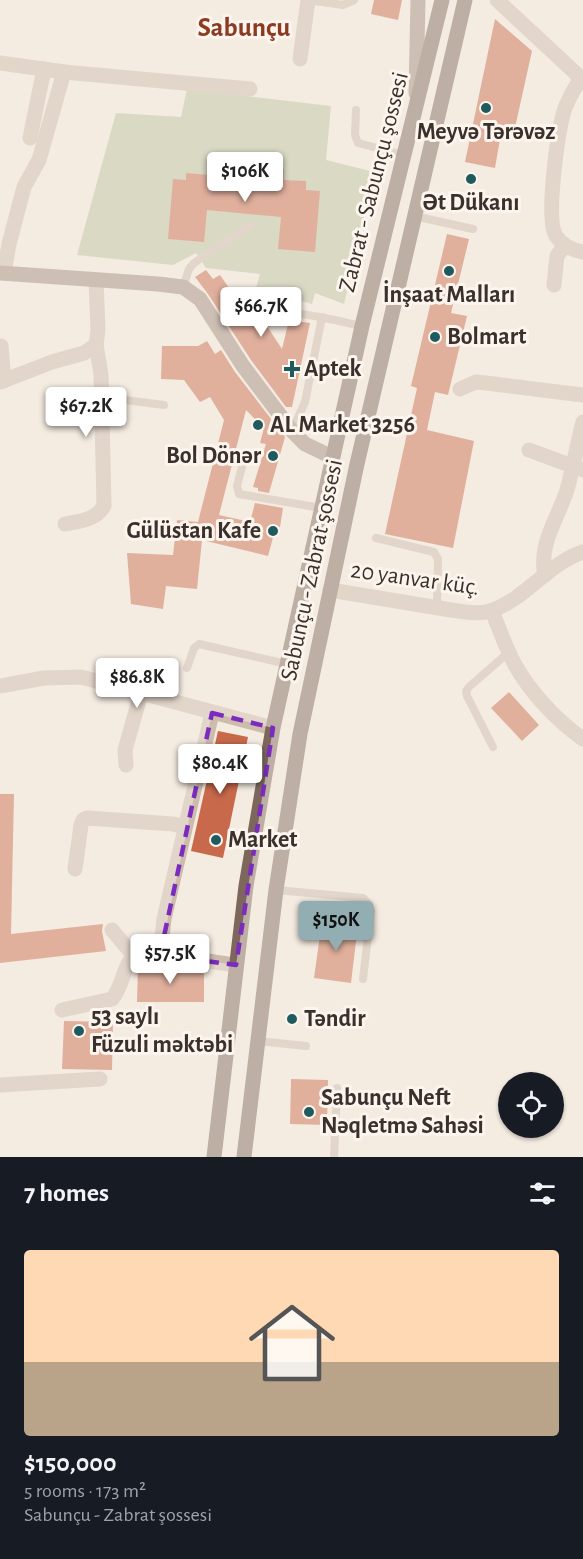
<!DOCTYPE html>
<html lang="en">
<head>
<meta charset="utf-8">
<style>
	body { margin:0; font-family:"Alegreya Sans",sans-serif; background:#242831; color:#f1f3f6; height:100vh; display:flex; flex-direction:column; font-size:22px; white-space:nowrap }
	* { box-sizing:border-box; margin:0 }
	p { font-size:20px; color:#9ea1a6 }
	.icon { flex:none; width:33px; height:33px; fill:none; stroke:currentColor; stroke-width:2; stroke-linecap:round; stroke-linejoin:round }
	.map { position:relative; height:1157px; overflow:hidden }
	.side { display:flex; flex-direction:column; background:#171b24; flex:1 }
	.side>* { flex:none }
	.controls { position:absolute; left:498px; top:1072px; display:grid; gap:12px }
	.controls a { display:grid; place-items:center; width:66px; height:66px; border-radius:50%; background:#171b24; box-shadow:0 2px 4px #0004; font-size:30px }
	.price { position:absolute; translate:-50% -51px; padding:0 14px; border-radius:6px; background:#fff; color:#222; font-size:20px; line-height:39px; filter:drop-shadow(0 2px 3px #0008) }
	.price::after { content:''; position:absolute; left:50%; top:36px; width:18px; height:14px; margin-left:-9px; background:inherit; clip-path:polygon(0 0,100% 0,50% 100%) }
	.price.active { background:#92aeb2; color:#111 }
	ul { padding:0; list-style:none }
	li { display:grid; align-content:center; gap:12px; height:318px; padding:0 24px }
	li span { display:grid; place-items:center; height:186px; border-radius:6px; color:#555 }
	li>.icon { margin-inline-start:auto }
	span .icon { width:108px; height:108px; fill:#fffc; stroke-width:1 }
	li b { font-size:26px }
	h2 { display:flex; justify-content:space-between; align-items:center; height:72px; padding:0 24px; font-size:26px }
	.map>svg:first-child { display:block }
</style>
</head>
<body>
<div class="map">
<svg width="583" height="1157" viewBox="0 0 583 1157">
	<rect width="100%" height="100%" fill="#f4ebe1"/>
	<path fill="#b8c4a0" d="M187,89l144,17 -5,54 48,12 -30,132 -29,-11 -3,11 -56,-16 4,-14 -54,-6 -10,-15 -23,12 -96,-10 39,-142 65,4z"/>
	<g fill="#c8694b">
		<path d="M374,0h28l-4,20 -27,-6z"/>
		<path d="M495,19l37,32 -20,90 -12,-2 -5,29 -30,-6z"/>
		<path d="M210,162l74,7v11l22,1v9l14,1 -5,61 -37,-3 3,-32 -74,-7 -3,32 -36,-3 5,-60 13,1v-7l23,2z"/>
		<path d="M447,234l22,5 -18,74 16,3 -19,79 -13,-3 -8,38 47,11 -21,107 -68,-14 32,-146 -6,-2z"/>
		<path d="M206,270l7,9 7,-4 18,26 9,-5 35,53 7,-29 21,3 -18,84h-6l-35,-47 -43,-66 -13,-17z"/>
		<path d="M207,341l8,13 6,-4 14,22 50,65 -16,56 -11,-2v-3l-5,-1 13,-43 -6,-1 4,-15 -18,-18 -27,105 31,7 5,-19 28,5 -3,19 -4,-1 -8,30 -66,-16 -5,49 -31,-3 -3,23 -32,-5 -4,-51 46,2 4,-35 21,2 26,-102 -14,-23 -10,5 -16,-22 -23,-1 1,-33h36z"/>
		<path d="M509,692l30,33 -17,16 -31,-33z"/>
		<path d="M218,731l30,6 -25,121 -32,-7z"/>
		<path d="M0,794h14l-3,140 92,-10 -1,7 4,20 -106,12z"/>
		<path d="M322,921l36,4 -7,58 -37,-5z"/>
		<path d="M138,967h36l30,3v32h-67z"/>
		<path d="M64,1021l49,1 -1,48 -50,-1z"/>
		<path d="M291,1079l37,1 -1,45 -37,-1z"/>
	</g>
	<g fill="none" stroke-linecap="round" stroke-linejoin="round">
		<g stroke="#cdbbac" stroke-width="8">
			<path d="M308,0l35,5 11,-5"/>
			<path d="M356,110l-1,25 3,8 46,12"/>
			<path d="M414,216l59,13"/>
			<path d="M183,287l6,-18 5,-6 57,-38"/>
			<path d="M267,315c18,-8 75,7 95,11"/>
			<path d="M102,397l62,8"/>
			<path d="M292,431l13,-29 17,-85"/>
			<path d="M244,459l-7,27 2,8 82,14"/>
			<path d="M376,538l58,14 4,7 -1,49"/>
			<path d="M187,668l7,-20 5,-4 88,20"/>
			<path d="M493,747l-26,-51 -1,-5 4,-5 39,-34"/>
			<path d="M276,890l87,8 6,6 2,7 -8,68"/>
			<path d="M258,1041l48,5"/>
			<path d="M334,1157l3,-69"/>
		</g>
		<g stroke="#cdbbac" stroke-width="15">
			<path d="M497,0l86,80"/>
			<path d="M300,59l8,-59"/>
			<path d="M0,63l64,9 186,17"/>
			<path d="M581,78c-7,11 -13,21 -17,33 -6,21 -19,108 -8,125 6,9 16,14 27,16"/>
			<path d="M30,138l14,-69"/>
			<path d="M4,273l5,-29 15,-57 15,-27 25,-88"/>
			<path d="M554,285l3,-29 8,-11"/>
			<path d="M1,346l3,35"/>
			<path d="M0,382l52,-20 32,-9 12,-8 2,-15 -2,-50"/>
			<path d="M460,389l16,-7 10,1 97,12"/>
			<path d="M529,450l54,20"/>
			<path d="M65,524c15,-3 31,-4 39,-18l-3,-132 -5,-29"/>
			<path d="M545,575c-7,-30 13,-57 22,-85 6,-22 10,-45 16,-68"/>
			<path d="M330,590l121,20c14,2 29,5 42,0 33,-12 56,-47 90,-58"/>
			<path d="M492,611c7,17 13,35 22,52 16,29 42,57 69,76"/>
			<path d="M0,686l44,-8 37,-1 192,51"/>
			<path d="M126,765l-1,-15 16,-57"/>
			<path d="M75,869l6,-44 2,-5 4,-2 86,6 12,3"/>
			<path d="M112,930l22,26"/>
			<path d="M160,955l4,-36 48,-206"/>
			<path d="M62,1010l50,-11c10,-11 12,-34 21,-42 11,-7 86,6 103,8"/>
			<path d="M0,1085l100,-6"/>
		</g>
		<g stroke="#a18a7d" stroke-width="15">
			<path d="M416,93l2,-93"/>
			<path d="M0,273l158,11 25,3 17,12 43,67 49,65 13,13 27,13"/>
		</g>
		<g stroke="#7d675c" stroke-width="15">
			<path d="M214,1157l32,-271 27,-158 89,-402 80,-326"/>
			<path d="M244,1157l32,-267 24,-156 57,-270 108,-464"/>
		</g>
	</g>
	<path d="M0 0H583V1157H0ZM212,713l61,15 -37,237 -76,-10z" fill="#f4ebe1" fill-opacity=".55" fill-rule="evenodd"/>
	<path fill="none" stroke="#7b2cbf" stroke-width="4.5" stroke-dasharray="12 8" stroke-linejoin="round" d="M212,713l61,15 -37,237 -76,-10z"/>
	<g fill="#1f5a5e" stroke="#fbf5ee" stroke-width="2">
		<circle cx="486" cy="108" r="6"/>
		<circle cx="471" cy="179" r="6"/>
		<circle cx="449" cy="271" r="6"/>
		<circle cx="435" cy="337" r="6"/>
		<path d="M289 360h6v6h6v6h-6v6h-6v-6h-6v-6h6z"/>
		<circle cx="258" cy="425" r="6"/>
		<circle cx="273" cy="456" r="6"/>
		<circle cx="273" cy="531" r="6"/>
		<circle cx="216" cy="840" r="6"/>
		<circle cx="292" cy="1019" r="6"/>
		<circle cx="79" cy="1031" r="6"/>
		<circle cx="309" cy="1112" r="6"/>
	</g>
	<g text-anchor="middle" dominant-baseline="central" stroke-width="6" stroke-linejoin="round" paint-order="stroke">
		<g font-size="24" font-weight="bold" fill="#3b302b" stroke="#fbf5ee" text-anchor="start">
			<text x="486" y="132" text-anchor="middle">Meyvə Tərəvəz</text>
			<text x="471" y="203" text-anchor="middle">Ət Dükanı</text>
			<text x="449" y="295" text-anchor="middle">İnşaat Malları</text>
			<text x="447" y="337">Bolmart</text>
			<text x="304" y="369">Aptek</text>
			<text x="270" y="425">AL Market 3256</text>
			<text x="261" y="456" text-anchor="end">Bol Dönər</text>
			<text x="261" y="531" text-anchor="end">Gülüstan Kafe</text>
			<text x="228" y="840">Market</text>
			<text x="91" y="1017">53 saylı<tspan x="91" dy="28">Füzuli məktəbi</tspan></text>
			<text x="304" y="1019">Təndir</text>
			<text x="321" y="1098">Sabunçu Neft<tspan x="321" dy="28">Nəqletmə Sahəsi</tspan></text>
		</g>
		<g font-size="24" fill="#3b302b" stroke="#fbf5ee">
			<text transform="translate(374 182) rotate(-76)">Zabrat - Sabunçu şossesi</text>
			<text transform="translate(312 570) rotate(-78)">Sabunçu - Zabrat şossesi</text>
			<text transform="translate(415 579) rotate(8)">20 yanvar küç.</text>
		</g>
		<g font-size="27" font-weight="bold" fill="#8c3b22" stroke="#fbf5ee">
			<text x="244" y="27">Sabunçu</text>
		</g>
	</g>
</svg>
<div class="controls">
<a><svg class="icon" aria-label="locate" viewBox="0 0 24 24"><circle cx="12" cy="12" r="6"/><path d="M12 2v4M12 18v4M2 12h4M18 12h4"/></svg></a>
</div>
<b class="price" style="left:245px;top:203px">$106K</b>
<b class="price" style="left:261px;top:338px">$66.7K</b>
<b class="price" style="left:86px;top:438px">$67.2K</b>
<b class="price" style="left:137px;top:709px">$86.8K</b>
<b class="price" style="left:220px;top:795px">$80.4K</b>
<b class="price active" style="left:336px;top:952px">$150K</b>
<b class="price" style="left:170px;top:985px">$57.5K</b>
</div>
<section class="side">
<h2>7 homes<svg class="icon" aria-label="filters" viewBox="0 0 24 24"><path d="M4 7h16M4 17h16"/><circle cx="9" cy="7" r="2"/><circle cx="15" cy="17" r="2"/></svg></h2>
<ul>
<li><span style="background:linear-gradient(#ffd9b3 60%,#b9a48a 0)"><svg class="icon" aria-label="home" viewBox="0 0 24 24"><path d="M3 11l9-7 9 7M6 9v11h12V9"/></svg></span><div><b>$150,000</b><p>5 rooms · 173 m²</p><p>Sabunçu - Zabrat şossesi</p></div></li>
</ul>
</section>
</body>
</html>
